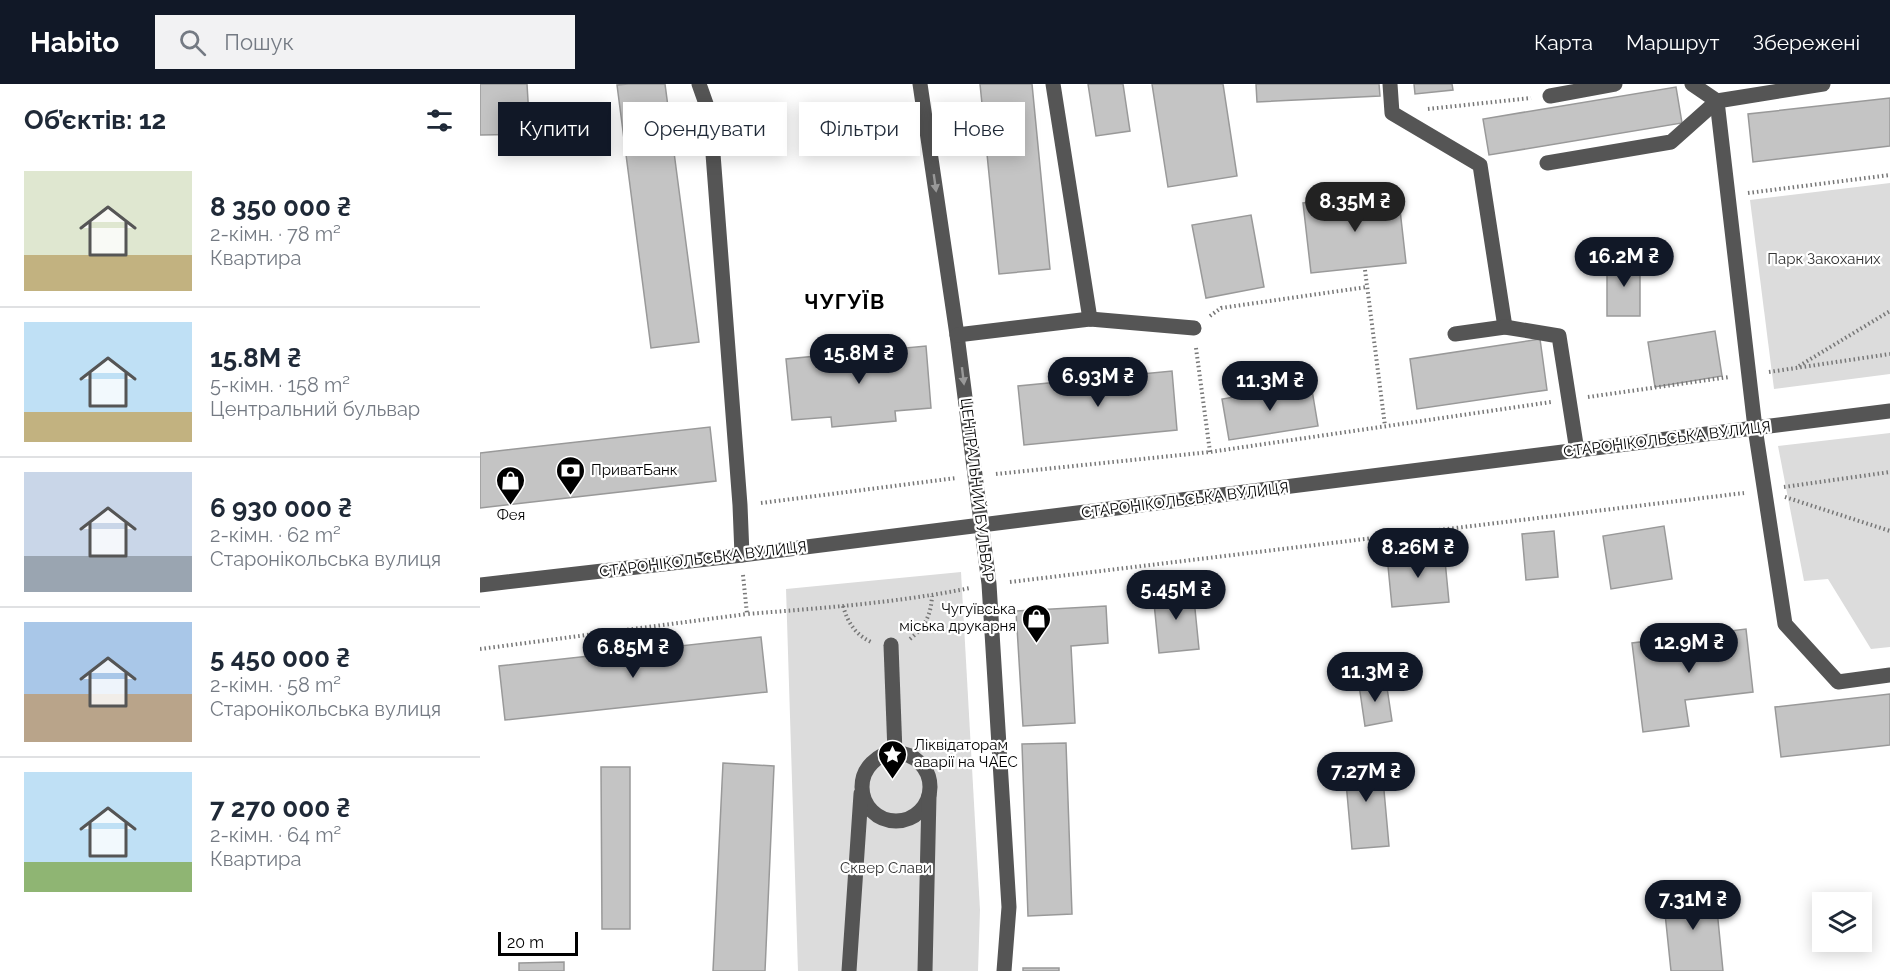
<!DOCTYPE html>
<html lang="uk">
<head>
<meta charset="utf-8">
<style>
	body { margin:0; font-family:Raleway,sans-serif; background:#f2f2f3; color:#1f2937; height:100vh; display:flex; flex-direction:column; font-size:22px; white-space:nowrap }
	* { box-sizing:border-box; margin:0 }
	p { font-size:20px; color:#747a83 }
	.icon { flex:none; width:33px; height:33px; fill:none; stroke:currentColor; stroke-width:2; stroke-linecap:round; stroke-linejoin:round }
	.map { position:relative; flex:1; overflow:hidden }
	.details { display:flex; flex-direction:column; background:#fff; width:480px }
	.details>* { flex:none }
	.banner { position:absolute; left:18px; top:18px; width:570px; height:54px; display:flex; gap:12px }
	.fabs { position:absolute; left:1332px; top:808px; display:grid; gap:12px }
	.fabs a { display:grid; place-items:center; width:60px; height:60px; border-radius:0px; background:#fff; box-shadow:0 3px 15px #0003; font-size:30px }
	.scale { position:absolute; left:18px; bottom:15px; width:80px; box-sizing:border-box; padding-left:6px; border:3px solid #000; border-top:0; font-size:16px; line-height:21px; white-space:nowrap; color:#000; -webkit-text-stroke:4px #fff; paint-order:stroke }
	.price { position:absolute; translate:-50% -51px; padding:0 14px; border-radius:21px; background:#111827; color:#fff; font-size:20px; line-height:39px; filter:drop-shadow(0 2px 3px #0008) }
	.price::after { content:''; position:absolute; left:50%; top:36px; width:18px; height:14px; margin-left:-9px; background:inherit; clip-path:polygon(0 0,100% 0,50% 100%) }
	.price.on { background:#222; color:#fff }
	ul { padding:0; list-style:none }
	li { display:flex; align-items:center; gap:18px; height:150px; padding:0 24px }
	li+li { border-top:2px solid #e0e1e3 }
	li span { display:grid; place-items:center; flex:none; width:168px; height:120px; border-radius:0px; color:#555 }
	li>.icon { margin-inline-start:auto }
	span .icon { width:72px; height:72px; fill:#fffc; stroke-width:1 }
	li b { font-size:26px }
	h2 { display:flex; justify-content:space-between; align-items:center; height:72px; padding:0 24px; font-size:26px }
	.chip { padding:0 21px; border-radius:0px; background:#fff; box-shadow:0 3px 15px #0003; font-size:21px; line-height:54px }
	.chip.on { background:#111827; color:#fff }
	header { display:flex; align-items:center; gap:36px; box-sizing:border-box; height:84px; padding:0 30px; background:#111827; color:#fff }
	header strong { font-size:28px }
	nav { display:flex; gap:33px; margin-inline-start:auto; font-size:21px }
	.search { width:420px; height:54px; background:#f2f2f3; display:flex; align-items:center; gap:15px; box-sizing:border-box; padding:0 21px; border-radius:0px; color:#747a83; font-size:22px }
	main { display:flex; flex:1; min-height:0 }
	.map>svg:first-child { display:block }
</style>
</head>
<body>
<header>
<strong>Habito</strong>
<div class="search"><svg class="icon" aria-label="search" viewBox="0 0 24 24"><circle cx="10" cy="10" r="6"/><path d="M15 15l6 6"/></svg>Пошук</div>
<nav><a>Карта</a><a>Маршрут</a><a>Збережені</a></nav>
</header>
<main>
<section class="details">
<h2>Об’єктів: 12<svg class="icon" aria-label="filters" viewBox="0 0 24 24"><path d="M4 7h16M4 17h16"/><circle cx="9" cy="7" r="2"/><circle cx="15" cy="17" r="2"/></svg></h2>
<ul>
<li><span style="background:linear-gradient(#dfe7d0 70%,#c2b280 0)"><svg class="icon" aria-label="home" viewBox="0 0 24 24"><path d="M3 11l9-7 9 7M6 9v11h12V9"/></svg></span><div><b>8 350 000 ₴</b><p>2-кімн. · 78 m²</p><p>Квартира</p></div></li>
<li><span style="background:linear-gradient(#bfe0f5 75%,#c2b280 0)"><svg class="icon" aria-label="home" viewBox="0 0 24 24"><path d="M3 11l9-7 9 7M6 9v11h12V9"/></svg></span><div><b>15.8M ₴</b><p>5-кімн. · 158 m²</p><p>Центральний бульвар</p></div></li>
<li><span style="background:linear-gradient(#c9d6e8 70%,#9aa5b1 0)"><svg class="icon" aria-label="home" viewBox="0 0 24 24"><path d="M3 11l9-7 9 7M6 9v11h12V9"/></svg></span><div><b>6 930 000 ₴</b><p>2-кімн. · 62 m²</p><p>Старонікольська вулиця</p></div></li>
<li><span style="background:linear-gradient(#a9c7e8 60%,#b9a48a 0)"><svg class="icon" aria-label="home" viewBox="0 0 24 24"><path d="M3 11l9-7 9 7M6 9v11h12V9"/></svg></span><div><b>5 450 000 ₴</b><p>2-кімн. · 58 m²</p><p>Старонікольська вулиця</p></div></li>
<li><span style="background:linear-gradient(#bfe0f5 75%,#8fb573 0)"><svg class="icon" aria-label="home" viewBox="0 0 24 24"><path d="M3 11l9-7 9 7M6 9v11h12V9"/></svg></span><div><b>7 270 000 ₴</b><p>2-кімн. · 64 m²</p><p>Квартира</p></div></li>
</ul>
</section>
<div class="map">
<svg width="1410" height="887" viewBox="0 0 1410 887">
	<rect width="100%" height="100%" fill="#fff"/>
	<g fill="#dcdcdc">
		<path d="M1410,99v191l-116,15 -24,-189z"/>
		<path d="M1410,349v214l-19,2 -43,-70 -24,2 -26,-135z"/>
		<path d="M481,488l19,338 -2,61h-180l-12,-382z"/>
	</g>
	<g fill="#c4c4c4" stroke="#999" stroke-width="1.5">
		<path d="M0,0h47l3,50 -50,1z"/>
		<path d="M148,0h37l34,258 -48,6 -34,-263z"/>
		<path d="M500,0h52l18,185 -51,5z"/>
		<path d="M608,0h35l7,47 -34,5z"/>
		<path d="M672,0h71l14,92 -69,11z"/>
		<path d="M776,0h123l1,12 -123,6z"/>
		<path d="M934,0h38l1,6 -38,4z"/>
		<path d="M1196,3l6,36 -193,32 -6,-36z"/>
		<path d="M1410,14v48l-137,16 -5,-48z"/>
		<path d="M918,108l8,71 -95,10 -8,-70z"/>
		<path d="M771,131l13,72 -58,11 -14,-73z"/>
		<rect x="1127" y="177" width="33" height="55"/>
		<path d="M1235,247l7,45 -67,11 -7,-45z"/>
		<path d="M1060,255l7,51 -130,19 -7,-50z"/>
		<path d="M393,260l1,7 52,-5 5,62 -36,3 1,10 -64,6 -1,-10 -39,3 -6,-61 51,-5v-6z"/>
		<path d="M692,287l5,59 -153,15 -6,-59z"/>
		<path d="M831,300l7,42 -89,14 -7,-41z"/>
		<path d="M230,343l6,54 -236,27v-55z"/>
		<path d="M1184,442l8,53 -61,10 -8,-53z"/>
		<path d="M1074,447l4,46 -32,3 -4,-46z"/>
		<path d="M964,466l5,52 -57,5 -5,-51z"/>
		<path d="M713,505l6,60 -40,4 -6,-60z"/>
		<path d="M626,522l2,37 -37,3 4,77 -52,3 -7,-115z"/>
		<path d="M1266,545l7,63 -68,8 4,26 -46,6 -11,-89z"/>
		<path d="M281,553l6,55 -262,28 -6,-54z"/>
		<path d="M906,597l6,40 -27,5 -6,-41z"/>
		<path d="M1410,610v51l-109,12 -6,-50z"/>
		<path d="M586,659l6,171 -44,2 -6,-172z"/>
		<path d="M901,673l8,89 -37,3 -8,-89z"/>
		<path d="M243,679l51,3 -9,205h-52z"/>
		<path d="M121,683h29v162h-28z"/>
		<path d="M1235,805l8,82h-52l-8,-77z"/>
		<path d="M84,878v9h-45v-8z"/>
		<rect x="543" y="884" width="36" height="3"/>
	</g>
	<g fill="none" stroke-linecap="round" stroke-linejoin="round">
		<g stroke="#777" stroke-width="4" stroke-dasharray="1.5 3" stroke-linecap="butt">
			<path d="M948,25l103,-11"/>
			<path d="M1268,109l142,-18"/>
			<path d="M885,186l20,156"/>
			<path d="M730,232l11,-8 146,-21"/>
			<path d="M716,264l14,104"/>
			<path d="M1319,282l91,-55"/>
			<path d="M1289,288l121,-18"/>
			<path d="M1108,313l141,-20"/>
			<path d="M516,390l214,-22 341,-50"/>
			<path d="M1304,403l106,-15"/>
			<path d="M1305,413l105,34"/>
			<path d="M281,419l195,-25"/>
			<path d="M263,491l4,39c75,-6 149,-11 223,-26"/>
			<path d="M530,498l734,-89"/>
			<path d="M363,522c5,17 12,28 28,36"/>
			<path d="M430,555c15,-12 21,-24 22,-43"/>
			<path d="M0,565l267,-35"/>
		</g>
		<g stroke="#555" stroke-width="15">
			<path d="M219,0l11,31 30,390 2,50"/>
			<path d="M440,0l37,251 32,249 20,323 -5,64"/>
			<path d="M573,0l37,235"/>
			<path d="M910,0l2,29 88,52 25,162"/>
			<path d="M1343,0l-106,17 38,327 30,196 53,58 52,-7"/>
			<path d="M1070,12l65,-12"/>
			<path d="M1067,79l124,-21 46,-41 -25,-17"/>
			<path d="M975,250l50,-7 54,9 18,115"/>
			<path d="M477,251l133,-16 104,9"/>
			<path d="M0,501l262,-30 1148,-144"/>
			<path d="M411,561l4,108"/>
			<circle cx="416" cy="703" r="34"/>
			<path d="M369,887l12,-177"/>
			<path d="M445,887l4,-175"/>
		</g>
	</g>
	<defs><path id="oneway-solid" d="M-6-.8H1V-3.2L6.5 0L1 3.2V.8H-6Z" transform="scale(1.5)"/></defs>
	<g fill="#999">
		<use href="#oneway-solid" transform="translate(455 99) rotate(82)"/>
		<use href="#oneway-solid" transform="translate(483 292) rotate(83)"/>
	</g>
	<defs>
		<symbol id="bank-pin" viewBox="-11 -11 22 30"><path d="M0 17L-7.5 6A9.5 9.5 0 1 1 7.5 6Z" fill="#000" stroke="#fff"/><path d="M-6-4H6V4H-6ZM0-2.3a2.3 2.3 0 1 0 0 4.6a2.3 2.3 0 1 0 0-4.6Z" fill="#fff"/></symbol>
		<symbol id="shop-pin" viewBox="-11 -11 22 30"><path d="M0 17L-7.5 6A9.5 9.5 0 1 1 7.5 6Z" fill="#000" stroke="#fff"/><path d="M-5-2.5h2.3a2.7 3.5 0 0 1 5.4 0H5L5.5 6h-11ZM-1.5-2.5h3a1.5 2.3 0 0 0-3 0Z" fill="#fff"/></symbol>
		<symbol id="sight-pin" viewBox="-11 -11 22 30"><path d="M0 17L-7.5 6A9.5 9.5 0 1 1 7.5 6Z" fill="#000" stroke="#fff"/><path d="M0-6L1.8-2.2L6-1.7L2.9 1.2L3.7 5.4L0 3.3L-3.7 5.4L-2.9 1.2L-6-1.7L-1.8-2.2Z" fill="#fff"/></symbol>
	</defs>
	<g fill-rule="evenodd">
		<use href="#bank-pin" x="74" y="370" width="33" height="45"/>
		<use href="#shop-pin" x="14" y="380" width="33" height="45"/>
		<use href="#shop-pin" x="540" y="518" width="33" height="45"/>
		<use href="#sight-pin" x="396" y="654" width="33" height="45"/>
	</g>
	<g text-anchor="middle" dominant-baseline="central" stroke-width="4.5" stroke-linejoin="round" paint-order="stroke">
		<g font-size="15" fill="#333" stroke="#fff">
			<text x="1344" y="175">Парк Закоханих</text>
			<text x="406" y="784">Сквер Слави</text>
		</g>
		<g font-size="15" fill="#000" stroke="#fff">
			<text transform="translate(1187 355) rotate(-7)">СТАРОНІКОЛЬСЬКА ВУЛИЦЯ</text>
			<text transform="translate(497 406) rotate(83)">ЦЕНТРАЛЬНИЙ БУЛЬВАР</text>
			<text transform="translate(705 416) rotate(-7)">СТАРОНІКОЛЬСЬКА ВУЛИЦЯ</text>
			<text transform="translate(223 475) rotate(-7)">СТАРОНІКОЛЬСЬКА ВУЛИЦЯ</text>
		</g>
		<g font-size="15" fill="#000" stroke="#fff" text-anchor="start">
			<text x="111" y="386">ПриватБанк</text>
			<text x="31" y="431" text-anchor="middle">Фея</text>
			<text x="536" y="525" text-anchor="end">Чугуївська<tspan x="536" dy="17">міська друкарня</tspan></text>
			<text x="434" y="661">Ліквідаторам<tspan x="434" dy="17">аварії на ЧАЕС</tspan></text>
		</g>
		<g font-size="21" font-weight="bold" letter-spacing="1.5" fill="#000" stroke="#fff">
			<text x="365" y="217">ЧУГУЇВ</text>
		</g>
	</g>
</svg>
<div class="fabs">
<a><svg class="icon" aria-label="layers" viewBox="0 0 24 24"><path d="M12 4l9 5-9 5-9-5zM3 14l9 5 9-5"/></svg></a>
</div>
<div class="scale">20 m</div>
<b class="price on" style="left:875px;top:149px">8.35M ₴</b>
<b class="price" style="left:1144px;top:204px">16.2M ₴</b>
<b class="price" style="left:379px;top:301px">15.8M ₴</b>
<b class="price" style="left:618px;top:324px">6.93M ₴</b>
<b class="price" style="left:790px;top:328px">11.3M ₴</b>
<b class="price" style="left:938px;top:495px">8.26M ₴</b>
<b class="price" style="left:696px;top:537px">5.45M ₴</b>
<b class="price" style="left:1209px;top:590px">12.9M ₴</b>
<b class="price" style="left:153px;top:595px">6.85M ₴</b>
<b class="price" style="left:895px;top:619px">11.3M ₴</b>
<b class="price" style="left:886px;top:719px">7.27M ₴</b>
<b class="price" style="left:1213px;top:847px">7.31M ₴</b>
<div class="banner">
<a class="chip on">Купити</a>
<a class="chip">Орендувати</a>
<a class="chip">Фільтри</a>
<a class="chip">Нове</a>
</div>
</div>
</main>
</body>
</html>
